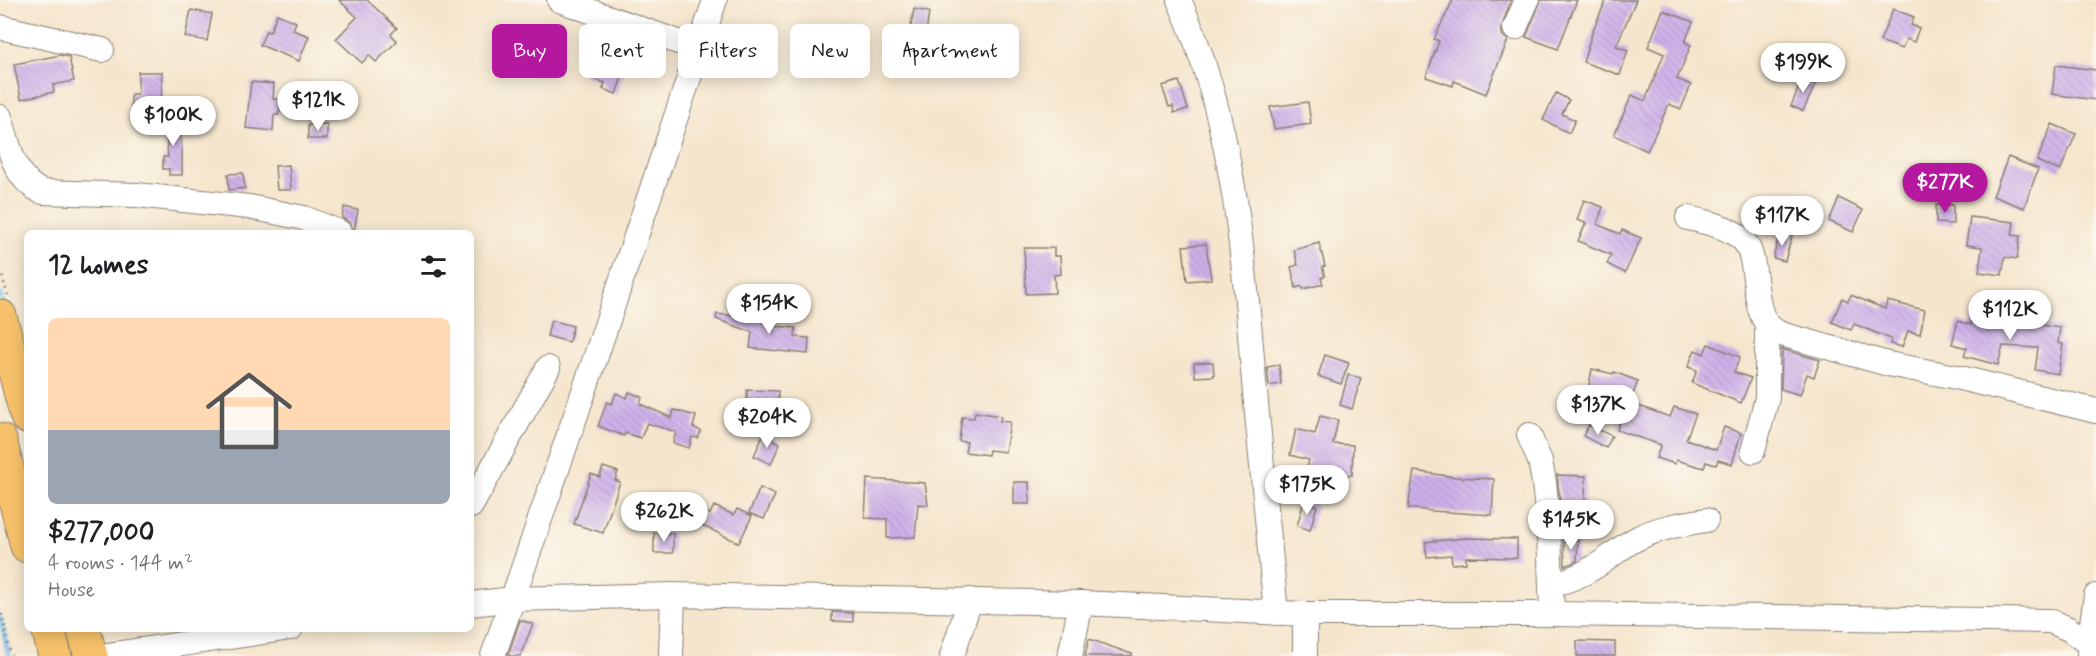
<!DOCTYPE html>
<html lang="en">
<head>
<meta charset="utf-8">
<style>
	body { margin:0; font-family:Mynerve,sans-serif; background:#f6f6f6; color:#202124; height:100vh; display:flex; flex-direction:column; font-size:22px; white-space:nowrap }
	* { box-sizing:border-box; margin:0 }
	p { font-size:20px; color:#757577 }
	.icon { flex:none; width:33px; height:33px; fill:none; stroke:currentColor; stroke-width:2; stroke-linecap:round; stroke-linejoin:round }
	.map { position:relative; flex:1; overflow:hidden }
	.details { position:absolute; left:24px; top:230px; width:450px; height:402px; display:flex; flex-direction:column; background:#fff; border-radius:9px; box-shadow:0 3px 15px #0003 }
	.details>* { flex:none }
	.guide { position:absolute; left:492px; top:24px; width:570px; height:54px; display:flex; gap:12px }
	.price { position:absolute; translate:-50% -51px; padding:0 14px; border-radius:21px; background:#fff; color:#222; font-size:20px; line-height:39px; filter:drop-shadow(0 2px 3px #0008) }
	.price::after { content:''; position:absolute; left:50%; top:36px; width:18px; height:14px; margin-left:-9px; background:inherit; clip-path:polygon(0 0,100% 0,50% 100%) }
	.price.on { background:#b5179e; color:#fff }
	ul { padding:0; list-style:none }
	li { display:grid; align-content:center; gap:12px; height:318px; padding:0 24px }
	li+li { border-top:2px solid #e0e0e0 }
	li span { display:grid; place-items:center; height:186px; border-radius:9px; color:#555 }
	li>.icon { margin-inline-start:auto }
	span .icon { width:108px; height:108px; fill:#fffc; stroke-width:1 }
	li b { font-size:26px }
	h2 { display:flex; justify-content:space-between; align-items:center; height:72px; padding:0 24px; font-size:26px }
	.chip { padding:0 21px; border-radius:9px; background:#fff; box-shadow:0 3px 15px #0003; font-size:21px; line-height:54px }
	.chip.on { background:#b5179e; color:#fff }
	.map>svg:first-child { display:block }
</style>
</head>
<body>
<div class="map">
<svg width="2096" height="656" viewBox="0 0 2096 656">
	<defs>
		<pattern id="building-back-hatch" width="6" height="6" patternUnits="userSpaceOnUse" patternTransform="scale(1.5)"><rect width="6" height="6" fill="#ceb0ea"/><path d="M-1 5l2 2M0 0l6 6M5-1l2 2" fill="none" stroke="#b097c8"/></pattern>
	</defs>
	<rect width="100%" height="100%" fill="#fbf7ec"/>
	<filter id="ink" filterUnits="userSpaceOnUse"><feTurbulence type="fractalNoise" baseFrequency=".0167" numOctaves="2"/><feDisplacementMap in="SourceGraphic" scale="12" xChannelSelector="R" yChannelSelector="G"/><feConvolveMatrix kernelMatrix="1 2 1 2 8 2 1 2 1" color-interpolation-filters="sRGB"/></filter>
	<filter id="wash" filterUnits="userSpaceOnUse"><feTurbulence type="fractalNoise" baseFrequency=".008" numOctaves="4" result="noise"/><feDisplacementMap in="SourceGraphic" scale="24" xChannelSelector="R" yChannelSelector="G"/><feGaussianBlur stdDeviation="1.35" result="paint"/><feColorMatrix in="noise" values="0 0 0 0 0 0 0 0 0 0 0 0 0 0 0 0 0 1.4 0 .05"/><feComposite in="paint" operator="in"/></filter>
	<g filter="url(#wash)">
		<rect width="100%" height="100%" fill="#f5e5cc"/>
		<g fill="none" stroke-linecap="round" stroke-linejoin="round">
			<g stroke="#78beef" stroke-width="4.5">
				<path d="M0,294l3,11"/>
				<path d="M0,617l9,39"/>
			</g>
		</g>
		<g id="blocks">
			<g fill="url(#building-back-hatch)">
				<path d="M339,0h28l30,28 -6,6 6,7 -21,21 -7,-7 -7,8 -26,-24 21,-22z"/>
				<path d="M1453,0h58l-10,29 2,7 5,4 -22,54 -32,-13 -1,5 -27,-9 13,-36 -5,-2z"/>
				<path d="M1541,0h36l-19,49 -32,-12z"/>
				<path d="M1606,0h30l-20,46 12,4 -8,25 -37,-13 10,-32z"/>
				<path d="M914,9l15,3 -3,22 -16,-3z"/>
				<path d="M1893,9l21,8 -3,8 8,3 -5,14 -8,-3 -4,10 -22,-8z"/>
				<path d="M191,10l21,4 -5,27 -22,-4z"/>
				<path d="M1663,10l30,12 -8,20 6,3 -14,34 14,6 -10,24 -12,-5 -22,47 -33,-16 18,-40 13,6 19,-47 -16,-7z"/>
				<path d="M277,14l19,8 -3,8 16,6 -10,25 -39,-16 6,-14 4,1z"/>
				<path d="M61,55l8,2 5,24 -21,4 1,7 -33,7 -7,-35z"/>
				<path d="M591,57l34,12 -9,25 -13,-5 2,-6 -21,-8z"/>
				<path d="M2056,65l40,5v30l-44,-6z"/>
				<path d="M138,72h24l-1,42h-30v-20h7z"/>
				<path d="M1803,77l13,6 -13,28 -12,-5z"/>
				<path d="M1179,81l9,28 -14,4 -1,-7 -4,1 -7,-21z"/>
				<path d="M251,82l23,2 -1,15 10,1 -5,15h-4l-1,16 -27,-3z"/>
				<path d="M1556,93l13,7 -7,14 13,6 -6,13 -26,-13z"/>
				<path d="M1308,102l3,22 -37,5 -4,-22z"/>
				<path d="M178,116l4,34v25h-13v-6h-6v-12h5l-4,-40z"/>
				<path d="M327,124v15h-19v-14z"/>
				<path d="M2052,124l24,10 -16,37 -23,-10z"/>
				<path d="M2008,157l30,12 -14,39 -31,-12z"/>
				<path d="M289,165l2,25h-14l-2,-24z"/>
				<path d="M243,173l2,15 -16,2 -1,-16z"/>
				<path d="M1839,198l24,12 -10,22 -24,-11z"/>
				<path d="M1584,200l19,7 -6,17 23,10 2,-4 19,8 -16,35 -18,-9 4,-9 -33,-14 8,-18 -9,-3z"/>
				<path d="M1936,205h17v19l-17,-1z"/>
				<path d="M344,207l14,3 -4,21 -4,-8 -8,-5z"/>
				<path d="M1970,217l44,5 -2,13 8,1 -3,23 -12,-2 -3,18 -23,-3 3,-25 -16,-2z"/>
				<path d="M1780,233l12,3 -7,25 -12,-3z"/>
				<path d="M1319,243l6,23 -3,1 3,9 -4,2 2,6 -20,5 -1,-3 -6,2 -5,-21 7,-2 -4,-15z"/>
				<path d="M1206,244l5,35 -24,2 -4,-35z"/>
				<path d="M1024,248h30v8h6l1,18 -7,1 1,18 -29,1z"/>
				<path d="M1851,295l34,14 2,-8 38,9 -5,24 -12,-3 -6,16 -12,-3 1,-5 -37,-15 -3,6 -19,-8 10,-24 6,3z"/>
				<path d="M717,314l56,6v6l23,2 -1,9 14,1 -1,16 -58,-6 2,-16 -36,-13z"/>
				<path d="M1973,315l44,12v-12l12,1v7l31,5 -2,15 5,1 -5,30 -23,-4 3,-22 -35,-2 -5,19 -34,-9 3,-8 -15,-4 6,-23 13,4z"/>
				<path d="M551,320l22,6 -4,16 -22,-6z"/>
				<path d="M1708,344l32,13 -6,15 17,6 -10,25 -49,-20 5,-13 -9,-3 7,-17 9,4z"/>
				<path d="M1782,349l38,11 -6,17 -7,-3 -7,21 -19,-6z"/>
				<path d="M1325,355l24,8 -8,21 -23,-8z"/>
				<path d="M1208,362h5l1,14 -19,1 -1,-14z"/>
				<path d="M1279,365l2,19 -12,2 -2,-19z"/>
				<path d="M1592,369l21,5 1,-2 24,9 -8,22 40,14 4,-10 22,7 -10,25 30,11 8,-23 17,6 -9,31 -14,-4 -2,5 -10,-3 -2,6 -28,-8 -1,4 -19,-6 5,-13 -44,-15 9,-28 -23,-8 -5,15 -13,-4z"/>
				<path d="M1348,375l13,3 -9,31 -12,-4z"/>
				<path d="M747,390l31,1v18l-31,-1z"/>
				<path d="M629,392l13,5 -2,7 32,14 2,-8 22,6 -3,11 8,4 -3,7 -6,-1 -3,11 -16,-5 3,-11 -29,-9 -6,15 -16,-5 -1,3 -26,-10 9,-24 5,2 4,-11 11,5z"/>
				<path d="M975,412l26,4 -1,5 10,1 -5,30 -16,-2 -1,5 -23,-3 2,-10 -8,-1 3,-24 12,1z"/>
				<path d="M1320,416l18,4 -5,24 20,1 -1,30 -18,-1 -27,-6 2,-8 -19,-5 6,-26 19,5z"/>
				<path d="M1589,425l23,11 -6,12 -23,-12z"/>
				<path d="M763,435l17,8 -9,21 -17,-8z"/>
				<path d="M603,467l15,5 -3,8 5,2 -17,51 -29,-9 17,-50 9,3z"/>
				<path d="M1414,471l41,6 39,2 -2,36 -60,-4 -24,-3z"/>
				<path d="M1557,475l29,1 -2,39h-6v4l-16,-1z"/>
				<path d="M867,479l58,4 3,22 -10,-1 -3,33 -28,1v-19l-22,-1z"/>
				<path d="M1014,482h15l1,22h-16z"/>
				<path d="M760,488l15,7 -11,24 -15,-6z"/>
				<path d="M1304,501l13,5 -7,24 -13,-4z"/>
				<path d="M714,506l20,9 3,-6 15,7 -13,27 -40,-19 6,-12 5,2z"/>
				<rect x="654" y="533" width="19" height="20"/>
				<path d="M1465,538l52,1v19l-51,-1v6l-14,1 -1,-9 -24,2 -2,-15z"/>
				<path d="M1564,540h14l-1,21 -12,5z"/>
				<path d="M832,612l21,1v9l-21,-1z"/>
				<path d="M520,620l13,4 -13,32h-9l-3,-1z"/>
				<path d="M1089,639l43,15v2h-47z"/>
				<path d="M1577,641l38,1v14h-38z"/>
			</g>
		</g>
	</g>
	<g filter="url(#ink)">
		<use href="#blocks" fill-opacity="0" stroke="#888074" stroke-width="1.5"/>
		<g fill="none" stroke-linecap="round" stroke-linejoin="round">
			<defs>
				<g id="minor">
					<path d="M559,0l139,49"/>
					<path d="M1179,0c55,122 64,251 75,382 7,77 14,154 22,231"/>
					<path d="M0,27l102,23"/>
					<path d="M1515,28l12,-28"/>
					<path d="M0,117c9,28 13,63 43,75l94,3 112,12 55,11 35,14"/>
					<path d="M1688,218c18,4 38,8 53,20 20,16 9,70 28,88 3,3 8,6 12,8l107,30 68,13 140,34"/>
					<path d="M1529,435l11,26 4,21 5,50 3,82"/>
					<path d="M1753,451l14,-53v-73"/>
					<path d="M471,506l77,-138"/>
					<path d="M1552,585c14,-4 27,-8 39,-16 17,-9 30,-23 47,-31 22,-11 45,-14 68,-18"/>
					<path d="M2096,596l-7,48h7"/>
					<path d="M471,604l42,-5 160,-4 408,8 224,11h247l498,7 19,8 20,15v12"/>
					<path d="M1305,614v42"/>
					<path d="M100,656l191,-28"/>
					<path d="M493,656l103,-300 119,-356"/>
					<path d="M671,656l2,-61"/>
					<path d="M952,656l18,-56"/>
					<path d="M1070,656l11,-53"/>
				</g>
				<g id="highway">
					<path d="M0,316l27,101"/>
					<path d="M0,440l27,106"/>
					<path d="M48,628l7,28"/>
					<path d="M83,628l8,28"/>
				</g>
			</defs>
			<use href="#minor" stroke="#888074" stroke-width="26"/>
			<use href="#highway" stroke="#888074" stroke-width="35"/>
			<g stroke="#888074" stroke-width="3" stroke-dasharray="1.5 4.5" stroke-linecap="butt">
				<path d="M0,271l8,24"/>
				<path d="M0,608l11,48"/>
			</g>
			<use href="#minor" stroke="#fff" stroke-width="24"/>
			<use href="#highway" stroke="#f6c16b" stroke-width="33"/>
		</g>
	</g>
</svg>
<b class="price" style="left:1803px;top:94px">$199K</b>
<b class="price" style="left:318px;top:132px">$121K</b>
<b class="price" style="left:173px;top:147px">$100K</b>
<b class="price on" style="left:1945px;top:214px">$277K</b>
<b class="price" style="left:1782px;top:247px">$117K</b>
<b class="price" style="left:769px;top:335px">$154K</b>
<b class="price" style="left:2010px;top:341px">$112K</b>
<b class="price" style="left:1598px;top:436px">$137K</b>
<b class="price" style="left:767px;top:449px">$204K</b>
<b class="price" style="left:1307px;top:516px">$175K</b>
<b class="price" style="left:664px;top:543px">$262K</b>
<b class="price" style="left:1571px;top:551px">$145K</b>
<div class="guide">
<a class="chip on">Buy</a>
<a class="chip">Rent</a>
<a class="chip">Filters</a>
<a class="chip">New</a>
<a class="chip">Apartment</a>
</div>
<section class="details">
<h2>12 homes<svg class="icon" aria-label="filters" viewBox="0 0 24 24"><path d="M4 7h16M4 17h16"/><circle cx="9" cy="7" r="2"/><circle cx="15" cy="17" r="2"/></svg></h2>
<ul>
<li><span style="background:linear-gradient(#ffd9b3 60%,#9aa5b1 0)"><svg class="icon" aria-label="home" viewBox="0 0 24 24"><path d="M3 11l9-7 9 7M6 9v11h12V9"/></svg></span><div><b>$277,000</b><p>4 rooms · 144 m²</p><p>House</p></div></li>
</ul>
</section>
</div>
</body>
</html>
